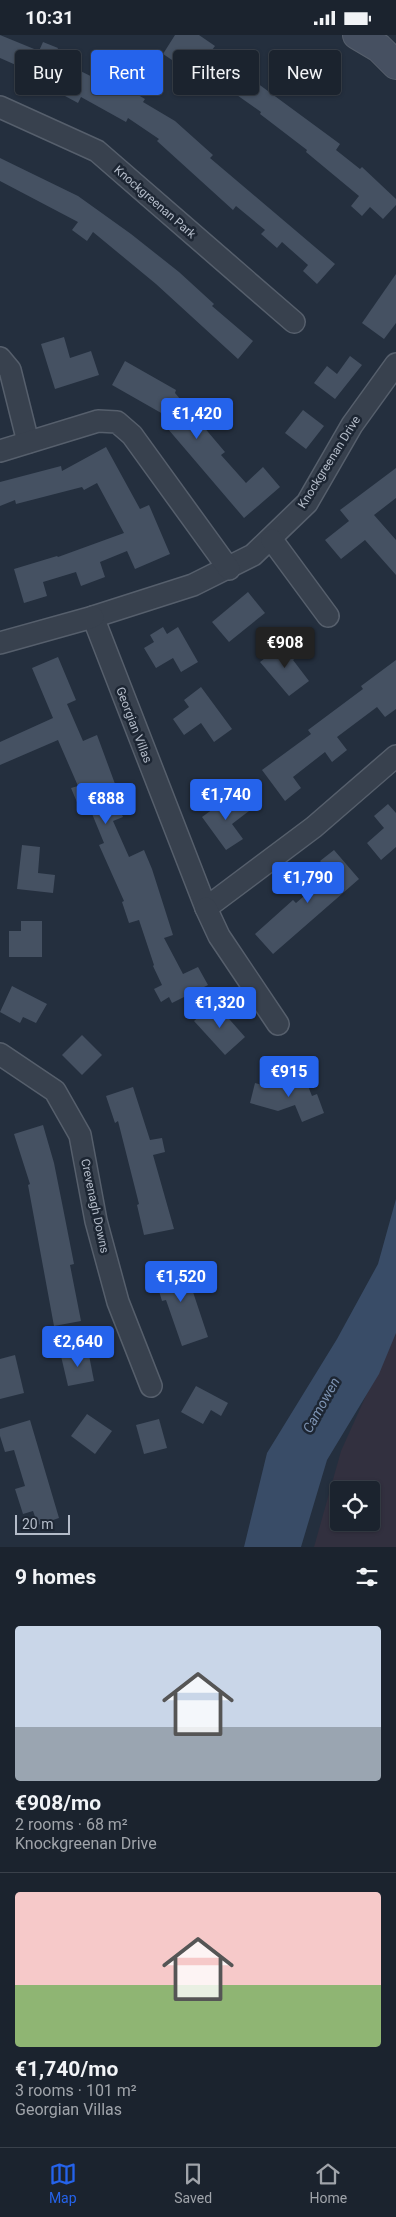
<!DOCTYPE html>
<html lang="en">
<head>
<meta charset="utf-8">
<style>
	body { margin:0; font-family:Roboto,sans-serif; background:#282f3a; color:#f1f3f6; height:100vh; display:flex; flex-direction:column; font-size:19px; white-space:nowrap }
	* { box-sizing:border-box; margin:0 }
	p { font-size:16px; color:#a0a4aa }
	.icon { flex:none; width:28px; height:28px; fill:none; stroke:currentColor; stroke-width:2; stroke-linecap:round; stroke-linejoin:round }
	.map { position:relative; height:1512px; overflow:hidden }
	.side { display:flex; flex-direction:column; background:#1b232e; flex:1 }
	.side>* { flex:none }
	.banner { position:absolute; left:15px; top:15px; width:366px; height:45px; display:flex; gap:10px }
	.controls { position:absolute; left:330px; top:1446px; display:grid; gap:10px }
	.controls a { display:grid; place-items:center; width:50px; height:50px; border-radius:5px; background:#1b232e; box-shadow:0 1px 4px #0004,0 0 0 1px #39404a; font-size:25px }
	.scale { position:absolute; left:15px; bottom:12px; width:55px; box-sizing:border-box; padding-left:5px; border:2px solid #b4bcc9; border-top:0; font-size:14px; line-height:18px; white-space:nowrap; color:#b4bcc9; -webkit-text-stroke:4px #1d2633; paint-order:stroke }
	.price { position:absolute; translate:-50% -42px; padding:0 11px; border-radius:5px; background:#2563eb; color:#fff; font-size:16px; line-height:32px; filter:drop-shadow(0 1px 2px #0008) }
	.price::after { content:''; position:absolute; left:50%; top:30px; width:15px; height:11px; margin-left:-8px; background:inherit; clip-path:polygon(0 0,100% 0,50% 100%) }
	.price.selected { background:#222; color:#fff }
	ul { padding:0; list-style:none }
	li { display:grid; align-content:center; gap:10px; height:265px; padding:0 15px }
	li+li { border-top:1px solid #39404a }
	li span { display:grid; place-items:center; height:155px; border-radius:5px; color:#555 }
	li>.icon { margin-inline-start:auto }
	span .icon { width:90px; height:90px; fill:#fffc; stroke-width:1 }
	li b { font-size:21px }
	h2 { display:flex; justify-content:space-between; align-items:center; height:60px; padding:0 15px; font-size:21px }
	.pill { padding:0 18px; border-radius:5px; background:#1b232e; box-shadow:0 1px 4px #0004,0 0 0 1px #39404a; font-size:18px; line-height:45px }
	.pill.selected { background:#2563eb; color:#fff }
	.status { display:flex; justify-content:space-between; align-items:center; height:35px; padding:0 25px; background:#1b232e; direction:ltr }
	.status svg { height:14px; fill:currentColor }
	.menu { display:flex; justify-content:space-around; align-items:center; height:70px; border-top:1px solid #39404a; background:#1b232e; font-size:14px; color:#a0a4aa }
	.menu a { display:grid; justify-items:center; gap:2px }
	.menu .selected { color:#2563eb }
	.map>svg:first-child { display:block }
</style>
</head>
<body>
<div class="status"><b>10:31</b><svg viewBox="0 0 49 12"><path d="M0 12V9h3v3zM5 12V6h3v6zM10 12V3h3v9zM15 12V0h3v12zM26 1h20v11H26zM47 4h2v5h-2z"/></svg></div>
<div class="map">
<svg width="396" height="1512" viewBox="0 0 396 1512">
	<rect width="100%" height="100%" fill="#242f3e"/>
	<path fill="#32303f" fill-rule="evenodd" d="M396,1294v218h-82l27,-96zM339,1455h32v33h-32z"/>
	<path fill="#394c67" d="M396,1164v134l-17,41 -52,86 -26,87h-57l23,-94 70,-114 41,-75z"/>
	<g fill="#455162">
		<path d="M0,0l39,16 4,-9 15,6 -4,10 71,35 1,-2 5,3 2,-2 12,7 -2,3 32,19 38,34 -3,3 125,106 -18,20 -14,-13 5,-6 -26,-23 -5,6 -16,-14 4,-4 -29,-24 -3,4 -76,-69 2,-2 -31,-21 -2,4 -45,-25 -3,6 -13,-7 3,-6 -9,-6 -59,-26z"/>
		<path d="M175,0h24l16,11 -3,4 128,94 -4,6 24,19 2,-2 34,32v6l-13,14 -13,-12 -8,9 -11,-10 8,-10 -53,-44 1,-2 -47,-36 1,-2 -61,-43 -4,7 -33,-22z"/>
		<path d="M0,123l78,38 53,38 48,38 35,32 -2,2 41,35 -15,18 -82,-75 -63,-52 -6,9 -15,-11 6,-8 -78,-41z"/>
		<path d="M396,239v49l-12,16 -22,-16z"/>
		<path d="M64,302l6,21 21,-7 8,24 -44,14 -14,-45z"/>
		<path d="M350,321l12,9 -27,34 -21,-16 13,-17 10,8z"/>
		<path d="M125,326l51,29 -1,3 50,59 -4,3 25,28 17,-16 17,20 -36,31 -76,-89 9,-7 -65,-37z"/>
		<path d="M303,375l21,16 -18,23 -21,-16z"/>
		<path d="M106,412l34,62 9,-4 21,49 -35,15 -8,-18 -27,11 5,15 -24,9 -5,-14 -33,10 4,14 -23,7 -10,-34 43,-13 1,1 66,-24 -27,-50 -13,7 -2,-3 -66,17 -1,-4 -15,6v-24l61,-16 1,5z"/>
		<path d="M396,433v30l-22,17 22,25v35l-31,-35 -24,19 -16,-19 24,-19 -9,-11z"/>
		<path d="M248,557l17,21 -36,29 -17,-20z"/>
		<path d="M163,592l4,7 11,-7 20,35 -17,10 -8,-14 -17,10 -12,-20 10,-6 -4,-7z"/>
		<path d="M286,607l11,15 -4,3 16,21 -20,15 -29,-34z"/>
		<path d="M58,622l18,43 -9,4 16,37 14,-6 21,57 -5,2 10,23 -10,4 16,36 15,-7 8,19 21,66 -9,3 19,36 15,-7 10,18 -36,18 -3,-6 -8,5 -7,-13 8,-4 -9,-19 1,-1 -15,-45 -10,3 -7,-21 2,-1 -25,-56 5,-2 -16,-39 -9,3 -8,-19 7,-2 -20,-46 -58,25v-23l53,-24 -21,-50z"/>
		<path d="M396,625v49l-11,8 -8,-10 -40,30 10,13 -15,12 -7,-10 -32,25 8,11 -16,13 -23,-31 49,-36 -3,-4 55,-41 -2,-3z"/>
		<path d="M201,652l31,42 -18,13 -13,-19 -17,12 -11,-16 16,-12 -5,-7z"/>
		<path d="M235,758l14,18 -17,13 11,15 -17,11 -24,-33z"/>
		<path d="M388,769l8,9v34l-15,13 -14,-17 17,-15 -10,-12z"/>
		<path d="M22,810l18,2 -2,26 17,2 -2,18 -36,-4z"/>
		<path d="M334,815l25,29 -86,75 -18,-20 38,-34 3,3 34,-29 -10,-13z"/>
		<path d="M21,886h21v36h-33v-26h12z"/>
		<path d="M12,951l35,18 -11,19 -13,-6 -3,6 -20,-11z"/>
		<path d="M215,968l30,34 -20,18 -31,-34z"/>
		<path d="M82,1000l20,20 -20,20 -20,-20z"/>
		<path d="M304,1041l8,20 5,-2 7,19 -22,9 -7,-17 -17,6 -28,-8 5,-20 18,5z"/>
		<path d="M133,1052l17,53 12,-2 3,14 -12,3 21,74 -30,6 -7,-30 2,-1 -21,-83 -3,2 -9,-27z"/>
		<path d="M43,1090l11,38 9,45 11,56 -4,1 11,56 -27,5 -26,-141 2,-1 -16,-50z"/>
		<path d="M183,1227l25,75 -26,9 -16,-46 -4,1 -9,-30z"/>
		<path d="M88,1315l6,31 -26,5 -7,-30z"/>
		<path d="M15,1320l9,38 -24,6v-40z"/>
		<path d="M196,1351l32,17 -7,13 -10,-6 -8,14 -22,-12z"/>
		<path d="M87,1379l25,17 -17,23 -24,-18z"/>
		<path d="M159,1384l8,29 -23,6 -8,-29z"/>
		<path d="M30,1385l29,98 -21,7 -5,-14 -10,3 -8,-25 10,-3 -11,-36 -9,2 -5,-16v-7z"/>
	</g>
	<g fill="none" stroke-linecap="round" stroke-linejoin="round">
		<defs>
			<g id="street">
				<path d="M0,72l97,44 197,171"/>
				<path d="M0,323l10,12 18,72"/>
				<path d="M396,329l-44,61 -45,78 -54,52 -60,30 -100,32 113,291 108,-81 82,-71"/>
				<path d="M0,416l98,-30 19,1 15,13 97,134"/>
				<path d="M272,505l56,76"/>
				<path d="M0,608l93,-26"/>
				<path d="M206,873l13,28 59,88"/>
				<path d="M0,1019l55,37 25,44 16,86 22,81 33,84"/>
			</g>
			<path id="secondary" d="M357,0l22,13 17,17"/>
		</defs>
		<use href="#street" stroke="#565f6c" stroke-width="24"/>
		<use href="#secondary" stroke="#565f6c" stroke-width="30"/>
		<use href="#street" stroke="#38414e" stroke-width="21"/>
		<use href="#secondary" stroke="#465061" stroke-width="28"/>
	</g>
	<g text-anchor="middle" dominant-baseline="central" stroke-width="5" stroke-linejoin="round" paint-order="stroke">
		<g font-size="12" fill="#b4bcc9" stroke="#1d2633">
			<text transform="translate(155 167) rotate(41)">Knockgreenan Park</text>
			<text transform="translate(329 427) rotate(-58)">Knockgreenan Drive</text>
			<text transform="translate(134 690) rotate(69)">Georgian Villas</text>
			<text transform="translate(95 1171) rotate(78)">Crevenagh Downs</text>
		</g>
		<g font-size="14" font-style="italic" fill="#7c92b1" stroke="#1d2633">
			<text transform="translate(321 1370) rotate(-61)">Camowen</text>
		</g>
	</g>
</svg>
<div class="controls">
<a><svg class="icon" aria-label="locate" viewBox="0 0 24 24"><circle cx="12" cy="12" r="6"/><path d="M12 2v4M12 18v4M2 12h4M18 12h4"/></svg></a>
</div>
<div class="scale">20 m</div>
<b class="price" style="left:197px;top:405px">€1,420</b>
<b class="price selected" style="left:285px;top:634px">€908</b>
<b class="price" style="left:226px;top:786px">€1,740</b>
<b class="price" style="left:106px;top:790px">€888</b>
<b class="price" style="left:308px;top:869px">€1,790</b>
<b class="price" style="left:220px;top:994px">€1,320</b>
<b class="price" style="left:289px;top:1063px">€915</b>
<b class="price" style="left:181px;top:1268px">€1,520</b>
<b class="price" style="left:78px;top:1333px">€2,640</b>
<div class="banner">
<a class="pill">Buy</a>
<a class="pill selected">Rent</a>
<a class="pill">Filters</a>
<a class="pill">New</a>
</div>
</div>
<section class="side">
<h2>9 homes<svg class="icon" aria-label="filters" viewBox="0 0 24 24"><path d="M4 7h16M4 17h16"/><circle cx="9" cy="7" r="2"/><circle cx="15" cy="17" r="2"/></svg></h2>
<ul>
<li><span style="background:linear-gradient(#c9d6e8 65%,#9aa5b1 0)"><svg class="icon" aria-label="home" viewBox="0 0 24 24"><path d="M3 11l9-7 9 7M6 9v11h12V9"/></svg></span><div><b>€908/mo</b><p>2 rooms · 68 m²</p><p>Knockgreenan Drive</p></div></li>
<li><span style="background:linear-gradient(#f6c9c9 60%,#8fb573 0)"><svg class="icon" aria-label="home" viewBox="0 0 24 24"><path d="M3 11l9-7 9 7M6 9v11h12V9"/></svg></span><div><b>€1,740/mo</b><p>3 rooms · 101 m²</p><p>Georgian Villas</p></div></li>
</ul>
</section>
<nav class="menu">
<a class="selected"><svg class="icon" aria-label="map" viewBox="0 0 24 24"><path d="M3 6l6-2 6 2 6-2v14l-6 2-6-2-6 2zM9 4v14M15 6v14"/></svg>Map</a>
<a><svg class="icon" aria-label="saved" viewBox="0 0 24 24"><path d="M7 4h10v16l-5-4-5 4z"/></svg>Saved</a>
<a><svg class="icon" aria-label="home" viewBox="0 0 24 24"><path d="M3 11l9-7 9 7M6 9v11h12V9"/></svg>Home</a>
</nav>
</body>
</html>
